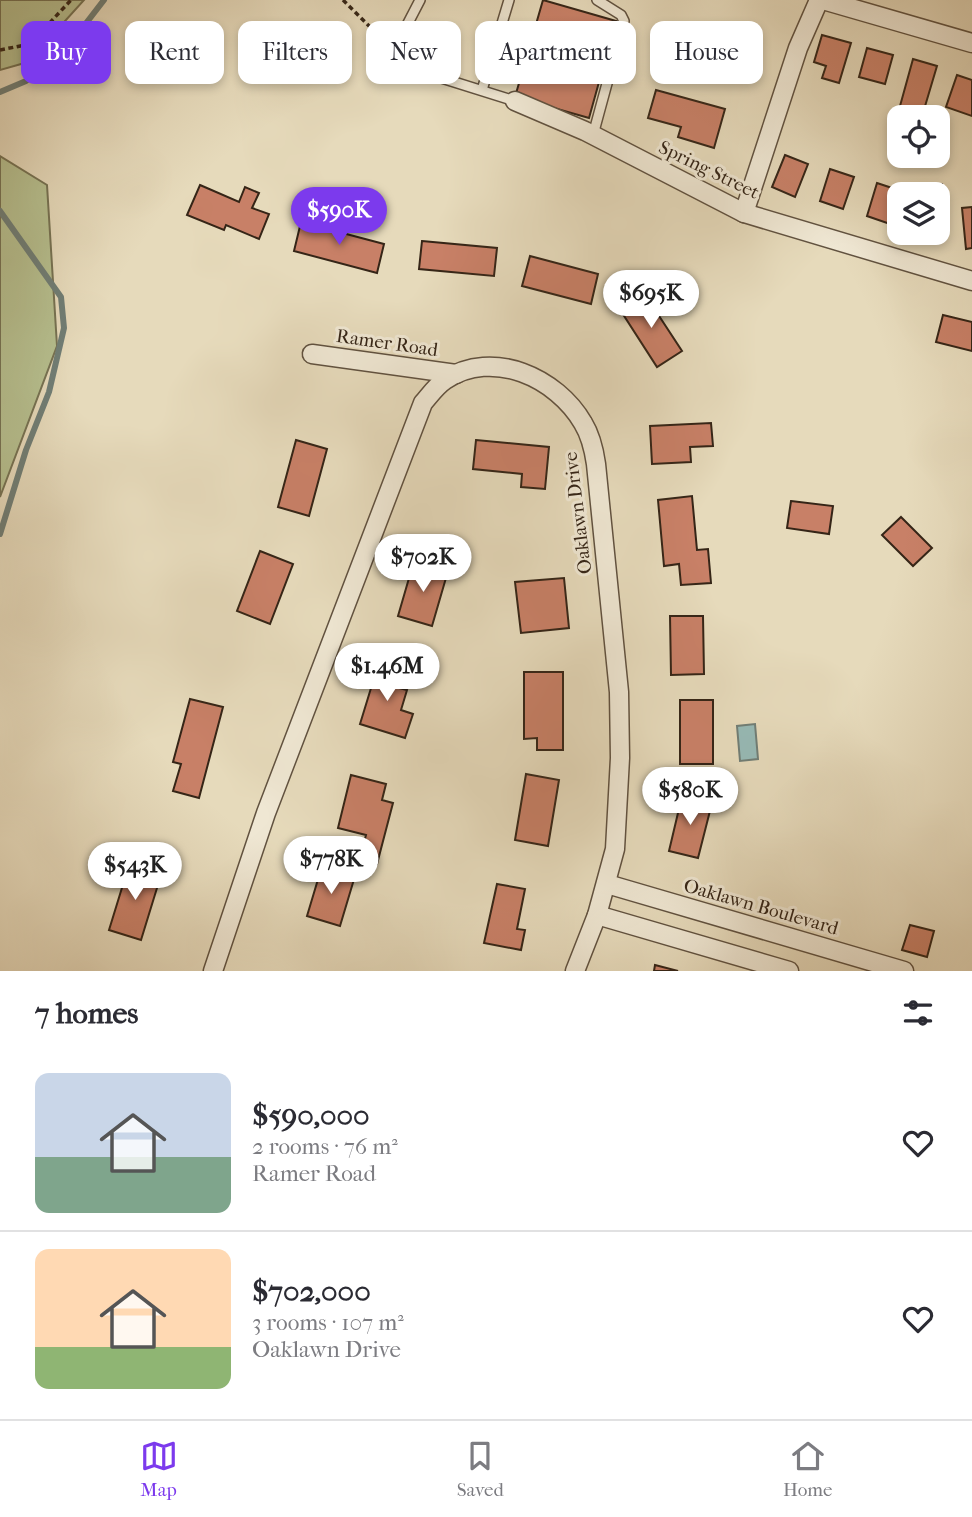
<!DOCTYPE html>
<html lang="en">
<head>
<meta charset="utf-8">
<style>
	body { margin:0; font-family:"IM FELL French Canon",serif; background:#f2f2f3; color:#2b2b33; height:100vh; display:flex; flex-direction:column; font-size:26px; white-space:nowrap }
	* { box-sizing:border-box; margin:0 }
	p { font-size:23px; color:#7c7c81 }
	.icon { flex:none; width:38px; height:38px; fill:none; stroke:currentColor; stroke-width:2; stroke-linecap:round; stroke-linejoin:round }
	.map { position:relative; height:971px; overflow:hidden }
	.drawer { display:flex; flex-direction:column; background:#fff; flex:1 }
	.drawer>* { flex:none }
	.hud { position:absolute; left:21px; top:21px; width:931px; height:63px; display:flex; gap:14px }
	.controls { position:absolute; left:887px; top:105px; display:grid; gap:14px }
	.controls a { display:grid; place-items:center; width:63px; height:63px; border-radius:14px; background:#fff; box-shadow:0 4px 10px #0003; font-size:35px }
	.price { position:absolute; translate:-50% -60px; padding:0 16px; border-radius:24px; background:#fff; color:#222; font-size:23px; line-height:46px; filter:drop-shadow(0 2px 4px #0008) }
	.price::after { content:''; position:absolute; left:50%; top:42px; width:21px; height:16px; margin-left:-10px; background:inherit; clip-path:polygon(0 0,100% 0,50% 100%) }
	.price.current { background:#7c3aed; color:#fff }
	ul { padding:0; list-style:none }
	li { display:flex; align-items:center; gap:21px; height:175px; padding:0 35px }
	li+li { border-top:2px solid #e1e1e2 }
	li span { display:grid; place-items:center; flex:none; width:196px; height:140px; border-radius:14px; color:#555 }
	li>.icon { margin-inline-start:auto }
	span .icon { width:84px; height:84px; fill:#fffc; stroke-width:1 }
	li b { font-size:30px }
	h2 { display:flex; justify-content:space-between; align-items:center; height:84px; padding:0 35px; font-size:30px }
	.chip { padding:0 24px; border-radius:14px; background:#fff; box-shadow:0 4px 10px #0003; font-size:24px; line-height:63px }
	.chip.current { background:#7c3aed; color:#fff }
	.menu { display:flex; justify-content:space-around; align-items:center; height:98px; border-top:2px solid #e1e1e2; background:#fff; font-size:19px; color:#7c7c81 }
	.menu a { display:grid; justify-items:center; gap:4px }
	.menu .current { color:#7c3aed }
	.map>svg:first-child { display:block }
</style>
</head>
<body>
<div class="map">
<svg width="972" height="971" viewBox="0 0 972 971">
	<rect width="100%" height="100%" fill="#e6dabb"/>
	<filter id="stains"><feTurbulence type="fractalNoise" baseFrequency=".00286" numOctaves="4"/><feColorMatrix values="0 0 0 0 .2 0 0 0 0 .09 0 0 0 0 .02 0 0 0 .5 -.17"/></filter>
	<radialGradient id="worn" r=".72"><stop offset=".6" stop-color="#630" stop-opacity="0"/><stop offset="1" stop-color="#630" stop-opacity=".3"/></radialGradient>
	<g fill="#b6bf8f" stroke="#767253" stroke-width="2">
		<path d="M0,0h84l-56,62 -28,8z"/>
		<path d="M0,156l47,29 10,161 -57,151z"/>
	</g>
	<path fill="#97bab6" stroke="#707e76" stroke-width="2" d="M755,724l3,35 -18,2 -3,-35z"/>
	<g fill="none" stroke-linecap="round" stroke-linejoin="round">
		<g stroke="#707e76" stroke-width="6">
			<path d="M0,92l26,-11 41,-33 37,-48"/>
			<path d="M0,211l61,86 3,31 -15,64 -23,58 -26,84"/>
		</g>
	</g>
	<g fill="#c88067" stroke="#352517" stroke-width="2">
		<path d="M543,0l73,21 -27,97 -74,-21z"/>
		<path d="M822,35l29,8 -12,40 -17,-5 4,-12 -12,-4z"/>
		<path d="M867,48l26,7 -8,29 -26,-7z"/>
		<path d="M913,59l24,7 -14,47 -23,-7z"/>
		<path d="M957,75l15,5v36l-26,-9z"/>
		<path d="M656,90l69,19 -11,39 -36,-11 3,-10 -33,-9z"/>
		<path d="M785,155l23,9 -13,33 -23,-10z"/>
		<path d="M830,169l24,8 -11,32 -23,-8z"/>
		<path d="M877,183l24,8 -11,33 -23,-8z"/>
		<path d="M942,184l2,40h-6v-30h-19v-9z"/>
		<path d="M200,185l39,17 6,-15 14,6 -7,15 17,6 -10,25 -33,-14 -2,5 -37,-15z"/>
		<path d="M972,207v41l-6,1 -4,-41z"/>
		<path d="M301,222l83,22 -7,29 -83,-22z"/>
		<path d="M422,241l75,7 -3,28 -75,-7z"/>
		<path d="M530,256l68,18 -7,30 -69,-18z"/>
		<path d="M644,293l38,58 -25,16 -38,-59z"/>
		<path d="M943,315l29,7v29l-36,-9z"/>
		<path d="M711,423l2,23 -23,1 1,15 -39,2 -2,-38z"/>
		<path d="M296,440l31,9 -18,67 -31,-9z"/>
		<path d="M476,440l73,7 -4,42 -24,-2 1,-13 -49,-5z"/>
		<path d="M692,496l5,54 11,-1 3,34 -30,2 -2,-21 -15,2 -6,-66z"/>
		<path d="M791,501l42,5 -4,28 -42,-6z"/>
		<path d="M901,517l31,31 -19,18 -31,-31z"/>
		<path d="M260,551l33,13 -23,60 -33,-13z"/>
		<path d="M414,561l34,10 -16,55 -34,-10z"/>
		<path d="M564,578l5,50 -48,5 -6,-51z"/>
		<path d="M670,616h33l1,58 -33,1z"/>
		<path d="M379,662l25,8 -5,18 8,2 -6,20 12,4 -8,24 -45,-14z"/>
		<path d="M524,672h39v78h-26v-12l-13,1z"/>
		<path d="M190,699l33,8 -24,91 -26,-7 8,-27 -8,-2z"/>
		<rect x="680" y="700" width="33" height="64"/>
		<path d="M526,774l33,6 -11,66 -33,-6z"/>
		<path d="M351,775l35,9 -4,16 11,3 -16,61 -18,-4 7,-25 -28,-7z"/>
		<path d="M682,796l30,7 -14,55 -29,-7z"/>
		<path d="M129,865l32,10 -20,65 -32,-10z"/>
		<path d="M322,866l33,10 -15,50 -33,-10z"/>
		<path d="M497,884l28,5 -8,40 8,1 -4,20 -37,-7z"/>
		<path d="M910,925l24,6 -7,26 -25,-7z"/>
		<path d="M655,965l23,6h-24z"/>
	</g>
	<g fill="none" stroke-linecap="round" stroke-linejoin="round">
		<defs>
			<g id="service">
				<path d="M420,0l-14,27 -6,38 115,36"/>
				<path d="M482,90l27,-90"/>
				<path d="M593,135l31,-114 -3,-6 -24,-15"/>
			</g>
			<g id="minor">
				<path d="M823,0l149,43"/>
				<path d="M515,101l70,30 159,82 228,68"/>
				<path d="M744,213l54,-165 21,-48"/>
				<path d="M312,354l144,20"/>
				<path d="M607,884l297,87"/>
				<path d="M597,915l192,56"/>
				<path d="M213,971l53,-158 157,-410c7,-8 13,-17 22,-23 48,-32 112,-2 138,43 8,13 11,27 13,41l23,228 1,66 -5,91 -18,66 -22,56"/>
			</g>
		</defs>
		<use href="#service" stroke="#615240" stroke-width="12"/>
		<use href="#minor" stroke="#615240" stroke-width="21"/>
		<g stroke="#352517" stroke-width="3.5" stroke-dasharray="5 3.5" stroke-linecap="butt">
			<path d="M343,0l46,46"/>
			<path d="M0,50l30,-6 41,-44"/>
		</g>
		<use href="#service" stroke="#efe7d3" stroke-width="9"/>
		<use href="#minor" stroke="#efe7d3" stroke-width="18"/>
	</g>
	<g text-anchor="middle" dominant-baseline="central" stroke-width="6" stroke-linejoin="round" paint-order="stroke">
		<g font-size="19" fill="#352517" stroke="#efe7d3">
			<text transform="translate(709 170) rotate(26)">Spring Street</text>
			<text transform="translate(387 343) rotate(8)">Ramer Road</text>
			<text transform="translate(578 513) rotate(-97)">Oaklawn Drive</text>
			<text transform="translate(761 907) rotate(16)">Oaklawn Boulevard</text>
		</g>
	</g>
	<rect width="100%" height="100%" filter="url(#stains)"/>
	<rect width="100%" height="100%" fill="url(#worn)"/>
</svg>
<div class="controls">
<a><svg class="icon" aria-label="locate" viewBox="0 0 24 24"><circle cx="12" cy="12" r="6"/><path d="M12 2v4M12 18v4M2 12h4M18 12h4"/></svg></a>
<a><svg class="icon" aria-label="layers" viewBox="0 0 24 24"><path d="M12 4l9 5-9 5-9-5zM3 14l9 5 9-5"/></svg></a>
</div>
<b class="price current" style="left:339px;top:247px">$590K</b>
<b class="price" style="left:651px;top:330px">$695K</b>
<b class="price" style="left:423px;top:594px">$702K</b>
<b class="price" style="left:387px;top:703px">$1.46M</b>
<b class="price" style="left:690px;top:827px">$580K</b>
<b class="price" style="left:331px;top:896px">$778K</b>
<b class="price" style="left:135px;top:902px">$543K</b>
<div class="hud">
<a class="chip current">Buy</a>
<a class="chip">Rent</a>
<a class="chip">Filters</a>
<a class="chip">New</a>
<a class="chip">Apartment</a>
<a class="chip">House</a>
</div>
</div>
<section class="drawer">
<h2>7 homes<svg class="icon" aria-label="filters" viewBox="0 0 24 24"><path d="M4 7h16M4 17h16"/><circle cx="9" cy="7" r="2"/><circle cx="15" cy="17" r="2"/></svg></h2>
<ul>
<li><span style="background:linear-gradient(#c9d6e8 60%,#7fa58c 0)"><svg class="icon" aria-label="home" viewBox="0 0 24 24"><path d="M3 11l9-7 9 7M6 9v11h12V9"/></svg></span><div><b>$590,000</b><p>2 rooms · 76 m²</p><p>Ramer Road</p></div><svg class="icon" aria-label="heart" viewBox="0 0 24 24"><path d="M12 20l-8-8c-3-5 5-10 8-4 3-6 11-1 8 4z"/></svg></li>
<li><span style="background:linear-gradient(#ffd9b3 70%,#8fb573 0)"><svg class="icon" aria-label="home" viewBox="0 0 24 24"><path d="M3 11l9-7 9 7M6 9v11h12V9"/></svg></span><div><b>$702,000</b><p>3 rooms · 107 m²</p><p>Oaklawn Drive</p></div><svg class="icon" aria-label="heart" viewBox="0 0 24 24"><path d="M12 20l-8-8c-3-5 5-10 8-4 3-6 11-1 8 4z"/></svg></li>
</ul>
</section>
<nav class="menu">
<a class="current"><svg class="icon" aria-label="map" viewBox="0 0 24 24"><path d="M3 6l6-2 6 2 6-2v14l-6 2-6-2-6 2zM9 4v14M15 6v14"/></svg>Map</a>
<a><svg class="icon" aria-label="saved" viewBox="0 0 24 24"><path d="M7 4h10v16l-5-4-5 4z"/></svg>Saved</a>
<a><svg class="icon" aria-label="home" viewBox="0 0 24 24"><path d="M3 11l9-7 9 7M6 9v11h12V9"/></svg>Home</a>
</nav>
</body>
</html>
